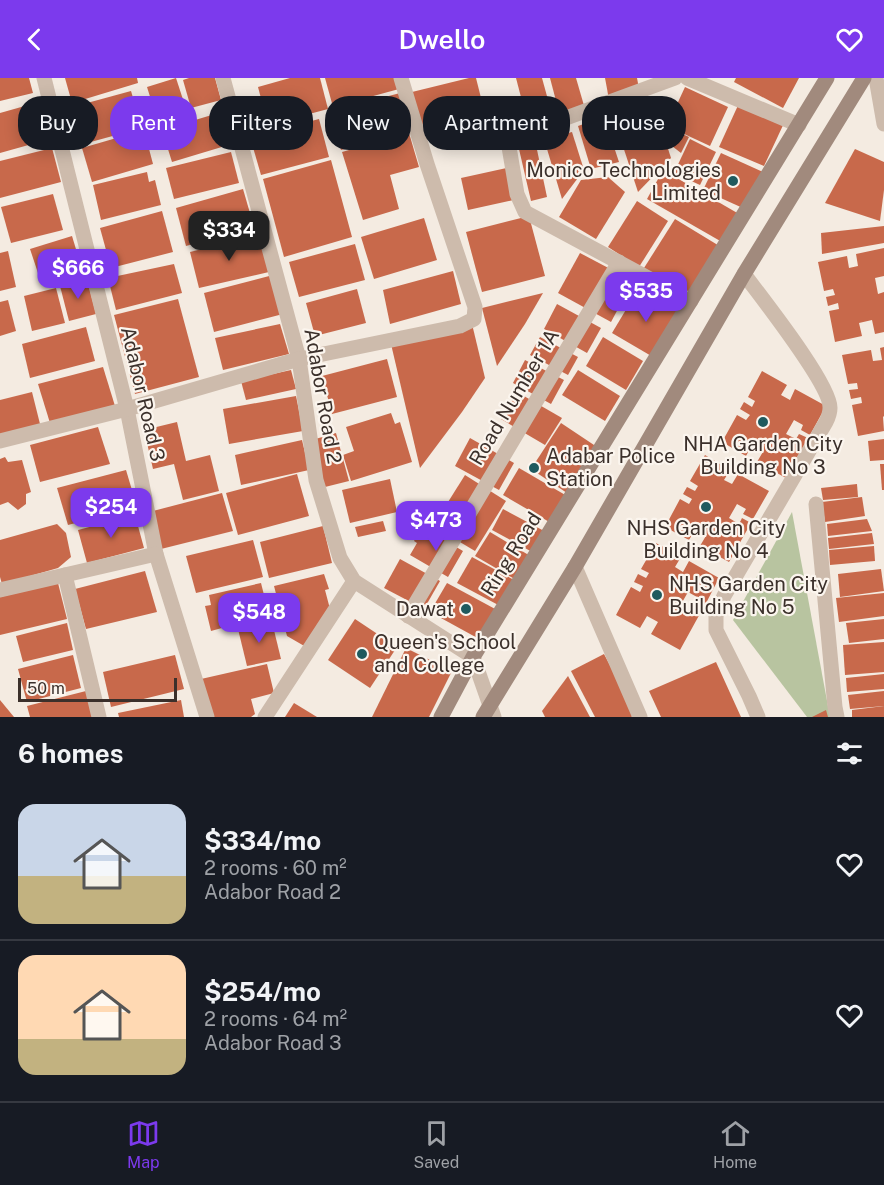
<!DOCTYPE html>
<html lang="en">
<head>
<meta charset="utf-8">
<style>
	body { margin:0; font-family:"Public Sans",sans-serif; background:#20242c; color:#f1f3f6; height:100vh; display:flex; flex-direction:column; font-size:22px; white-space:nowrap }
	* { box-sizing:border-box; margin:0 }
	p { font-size:20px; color:#9ea1a6 }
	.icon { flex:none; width:33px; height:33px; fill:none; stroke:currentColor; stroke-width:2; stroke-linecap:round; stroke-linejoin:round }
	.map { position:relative; height:639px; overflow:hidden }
	.sheet { display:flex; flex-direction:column; background:#171b24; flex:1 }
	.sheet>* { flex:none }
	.top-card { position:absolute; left:18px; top:18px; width:849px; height:54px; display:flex; gap:12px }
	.scale { position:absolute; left:18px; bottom:15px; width:159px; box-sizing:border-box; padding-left:6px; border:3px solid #3b302b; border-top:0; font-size:16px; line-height:21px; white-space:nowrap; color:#3b302b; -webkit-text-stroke:4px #fbf5ee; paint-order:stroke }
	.price { position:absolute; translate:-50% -51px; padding:0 14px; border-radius:12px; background:#7c3aed; color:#fff; font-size:20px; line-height:39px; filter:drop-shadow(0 2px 3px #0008) }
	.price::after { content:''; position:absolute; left:50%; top:36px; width:18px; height:14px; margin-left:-9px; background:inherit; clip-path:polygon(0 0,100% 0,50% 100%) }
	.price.active { background:#222; color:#fff }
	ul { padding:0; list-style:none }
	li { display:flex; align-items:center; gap:18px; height:150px; padding:0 18px }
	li+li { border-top:2px solid #363941 }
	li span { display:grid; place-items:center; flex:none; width:168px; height:120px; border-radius:18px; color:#555 }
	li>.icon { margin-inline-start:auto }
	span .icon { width:72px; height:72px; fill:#fffc; stroke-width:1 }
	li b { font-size:26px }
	h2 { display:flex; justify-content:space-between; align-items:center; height:72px; padding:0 18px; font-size:26px }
	.chip { padding:0 21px; border-radius:24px; background:#171b24; box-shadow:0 3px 15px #0003; font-size:21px; line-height:54px }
	.chip.active { background:#7c3aed; color:#fff }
	header { display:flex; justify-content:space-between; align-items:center; height:78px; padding:0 18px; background:#7c3aed; color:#fff; font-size:27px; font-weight:600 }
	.tabs { display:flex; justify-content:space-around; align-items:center; height:84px; border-top:2px solid #363941; background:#171b24; font-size:16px; color:#9ea1a6 }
	.tabs a { display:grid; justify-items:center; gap:3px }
	.tabs .active { color:#7c3aed }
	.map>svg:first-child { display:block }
</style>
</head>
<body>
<header><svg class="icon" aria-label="back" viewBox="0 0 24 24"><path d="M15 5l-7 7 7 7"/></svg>Dwello<svg class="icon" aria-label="heart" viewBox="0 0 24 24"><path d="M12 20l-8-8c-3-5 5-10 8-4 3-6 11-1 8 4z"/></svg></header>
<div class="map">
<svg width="884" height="639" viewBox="0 0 884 639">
	<rect width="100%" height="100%" fill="#f4ebe1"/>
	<path fill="#b8c4a0" d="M792,434l38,205h-23l-74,-97z"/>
	<g fill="#c8694b">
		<path d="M0,0h29l4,15 -33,8z"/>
		<path d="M65,0h72l1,5 -66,20z"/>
		<path d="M176,0l12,37 -29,10 -12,-38z"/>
		<path d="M189,0h26l6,22 -30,8 -8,-28z"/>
		<path d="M290,0h30l8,31 -60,16 -10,-38z"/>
		<path d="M325,0h71l3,11 -66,18z"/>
		<path d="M469,0h7l9,36 -63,16 -10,-38z"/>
		<path d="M516,0h26l11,40 -25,6z"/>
		<path d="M550,0h26l9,31 -25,7z"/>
		<path d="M605,0h32l4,21 -31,6z"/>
		<path d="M736,0h63l-16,30 -49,-26z"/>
		<path d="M685,9l43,20 -18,39 -43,-20z"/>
		<path d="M131,13l11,37 -66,18 -11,-37z"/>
		<path d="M400,15l12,38 -71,19 -12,-38z"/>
		<path d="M740,23l45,20 -21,45 -45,-19z"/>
		<path d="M39,24l11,37 -50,14v-40z"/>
		<path d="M654,27l17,53 -33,34 -25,-76z"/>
		<path d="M225,33l10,32 -63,19 -10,-32z"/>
		<path d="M604,39l15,45 -28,7 -13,-43z"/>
		<path d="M319,41l10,38 -68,18 -11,-38z"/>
		<path d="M144,52l9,34 -61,18 -10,-34z"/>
		<path d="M674,52l15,7 -8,16 -13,-10z"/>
		<path d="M572,54l12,38 -22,29 -18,-60z"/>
		<path d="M409,55l10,34 -29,8 9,34 -36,11 -21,-68z"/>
		<path d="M690,61l26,13 -16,33 -26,-12z"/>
		<path d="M536,67l11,52 -16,4 -12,-52z"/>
		<path d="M52,70l9,34 -61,16v-37z"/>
		<path d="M855,71l29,13v28l-4,31 -55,-18z"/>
		<path d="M231,74l8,31 -65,16 -8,-31z"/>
		<path d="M721,75l42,19 -18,37 -42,-19z"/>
		<path d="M331,82l21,77 -68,20 -21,-78z"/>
		<path d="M511,89l7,32 -50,11 -7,-32z"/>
		<path d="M663,92l76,44 -17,28 -75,-43z"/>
		<path d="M147,94l2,10 6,-2 6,25 -60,15 -8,-35z"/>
		<path d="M608,99l17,15 -29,47 -37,-22 22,-37z"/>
		<path d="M243,111l11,38 -68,19 -10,-38z"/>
		<path d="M53,116l10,36 -52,13 -10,-36z"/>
		<path d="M637,123l31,20 -29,46 -31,-20z"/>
		<path d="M162,133l11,41 -62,16 -11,-40z"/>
		<path d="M529,138l16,60 -63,16 -16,-60z"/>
		<path d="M424,140l13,42 -63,19 -13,-42z"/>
		<path d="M675,141l46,28 -31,49 -46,-28z"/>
		<path d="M884,148v17l-62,11 -1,-21z"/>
		<path d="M258,157l11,37 -70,16 -9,-36z"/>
		<path d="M72,158l10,33 -41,13 -11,-33z"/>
		<path d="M355,166l10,36 -66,17 -10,-35z"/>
		<path d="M884,170v28l-9,2 3,16 6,-2v40l-9,2 -3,-14 -13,3 3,13 -27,6 -6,-31 10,-2 -1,-6 -10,3 -2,-9 9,-2 -2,-6 -9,2 -6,-29 29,-6 2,12 9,-2 -2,-12z"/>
		<path d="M8,173l8,36 -16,4v-38z"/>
		<path d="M580,175l53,28 -22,41 -53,-29z"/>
		<path d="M174,186l8,29 -66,17 -8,-32z"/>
		<path d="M453,193l8,33 -71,20 -7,-34z"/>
		<path d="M273,197l10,39 -69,18 -10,-39z"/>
		<path d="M87,201l9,35 -27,7 -9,-35z"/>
		<path d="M56,210l9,35 -33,8 -8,-35z"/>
		<path d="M639,210l40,24 -26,45 -41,-24z"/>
		<path d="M357,211l9,34 -51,13 -9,-33z"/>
		<path d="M543,215l-18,31 -28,42 -15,-58z"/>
		<path d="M178,221l21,78 -64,17 -21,-79z"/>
		<path d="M8,222l8,31 -16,5v-34z"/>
		<path d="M557,226l44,24 -14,25 -43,-24z"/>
		<path d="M280,246l9,30 -66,16 -8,-32z"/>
		<path d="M472,246l13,54 -23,34 -42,56 -29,-124z"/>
		<path d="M86,249l9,34 -65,17 -8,-34z"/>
		<path d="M540,259l38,20 -10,18 -38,-20z"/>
		<path d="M603,259l40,24 -17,29 -40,-24z"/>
		<path d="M884,269v69l-1,1 1,14 -26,5 -6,-31 10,-2 -1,-6 -10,2 -2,-9 9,-1 -1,-6 -9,1 -6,-29 29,-5 2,11 9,-1 -2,-12z"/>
		<path d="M387,281l10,38 -65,17 -10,-38z"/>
		<path d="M525,282l39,20 -13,24 -38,-21z"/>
		<path d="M103,289l12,39 -65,17 -12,-39z"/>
		<path d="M291,292l5,19 -50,11 -5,-19z"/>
		<path d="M578,292l42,26 -15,25 -43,-26z"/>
		<path d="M762,293l25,14 -6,10 9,5 5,-11 31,17 -16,29 -9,-5 2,-5 -9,-5 -8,14 10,5 3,-5 9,4 -22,40 -29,-16 7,-12 -11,-7 -7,13 -24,-14 15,-27 9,5 4,-5 -10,-6 4,-7 8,5 3,-6 -7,-4z"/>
		<path d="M32,314l8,32 -40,11v-35z"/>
		<path d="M517,314l45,26 -17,27 -44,-26z"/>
		<path d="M296,318l7,35 -74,13 -6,-35z"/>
		<path d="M391,335l4,11 5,-2 12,40 -61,19 -8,-26 11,-4 -8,-24z"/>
		<path d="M177,344l9,39 24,-6 9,36 -36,9 -9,-36 -21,5 -9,-39z"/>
		<path d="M561,345l39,26 -30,46 -39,-26z"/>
		<path d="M98,349l12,37 -70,18 -10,-37z"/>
		<path d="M336,355l13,48 -24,6 -13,-47z"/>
		<path d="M470,360l44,25 -15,27 -44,-24z"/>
		<path d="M884,361v21l-14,1 -2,-20z"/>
		<path d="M302,362l7,30 -68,15 -6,-30z"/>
		<path d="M705,377l25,15 -6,10 8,4 6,-10 31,17 -16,28 -10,-5 3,-5 -9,-5 -8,14 10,6 3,-6 9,5 -22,39 -29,-16 7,-12 -11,-6 -7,12 -24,-13 15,-28 9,5 3,-5 -9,-5 4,-7 8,4 3,-5 -8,-5z"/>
		<path d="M5,379l3,5 14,-2 9,32 -5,2v10l-8,6 -10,-8 -8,3v-46z"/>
		<path d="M880,386h4v26h-2z"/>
		<path d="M519,390l48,28 -16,27 -48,-28z"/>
		<path d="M126,392l11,37 -69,18 -11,-37z"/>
		<path d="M297,396l12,42 -71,19 -12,-42z"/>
		<path d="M465,397l41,26 -31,50 -42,-25z"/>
		<path d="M390,401l7,33 -47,11 -8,-33z"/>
		<path d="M857,406l1,13 -35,3 -2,-12z"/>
		<path d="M222,415l11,38 -72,18 -8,-38z"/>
		<path d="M862,419l3,19 -40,6 -3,-20z"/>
		<path d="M503,431l43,23 -12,21 -42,-23z"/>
		<path d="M135,437l9,33 -57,15 -9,-33z"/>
		<path d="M867,441l5,12 -44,5 -1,-12z"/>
		<path d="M383,443l3,10 -28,6 -3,-10z"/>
		<path d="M57,446l9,9 5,24 -13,11 -56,16 -2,-7v-37z"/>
		<path d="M323,448l9,37 -63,15 -9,-36z"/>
		<path d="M422,449l41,24 -15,26 -38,-22 7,-12 -3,-2z"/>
		<path d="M490,454l42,25 -14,24 -43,-25z"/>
		<path d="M872,455l2,11 -45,5 -1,-11z"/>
		<path d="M253,462l10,37 -67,16 -10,-37z"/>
		<path d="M656,465l25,14 -6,10 8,5 6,-11 30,17 -15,29 -10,-5 3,-5 -9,-5 -8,14 9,5 4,-6 9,5 -22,40 -29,-16 7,-12 -11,-6 -7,12 -24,-13 15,-28 9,5 3,-6 -9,-4 4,-8 8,4 3,-5 -8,-4z"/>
		<path d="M874,468l1,15 -45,4 -1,-15z"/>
		<path d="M472,479l44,24 -14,26 -45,-24z"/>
		<path d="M400,481l40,22 -16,28 -40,-21z"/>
		<path d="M881,491l3,22 -44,6 -2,-23z"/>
		<path d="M145,493l12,41 -71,17 -11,-40z"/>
		<path d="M324,496l5,15 -4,1 5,19 -24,38 -19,-11 -13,-50z"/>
		<path d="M58,505l9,36 -67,16v-38z"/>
		<path d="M261,505l8,32 -58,16 -6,-25 6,-1 -2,-10z"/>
		<path d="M447,505l50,27 -16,30 -51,-28z"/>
		<path d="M884,515v23l-45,6 -3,-24z"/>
		<path d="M355,541l42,28 -27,41 -42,-28z"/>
		<path d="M884,541v20l-35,4 -3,-20z"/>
		<path d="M272,544l9,37 -34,7 -9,-37z"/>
		<path d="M67,545l6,27 -50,12 -7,-26z"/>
		<path d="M884,564v30l-39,3 -2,-30z"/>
		<path d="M406,570l46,23 -23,46h-57z"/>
		<path d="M604,576l32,61 -5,2h-36l-24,-46z"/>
		<path d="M73,577l8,33 -54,14 -9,-33z"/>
		<path d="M175,577l9,34 -73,18 -8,-35z"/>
		<path d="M716,584l25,55h-80l-12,-26z"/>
		<path d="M267,586l7,29 -23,6 4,15 -4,3h-40l-10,-38z"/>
		<path d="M884,596v15l-37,3 -1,-14z"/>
		<path d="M568,598l22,41h-45l-3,-6z"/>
		<path d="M86,613l7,26h-63l-3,-11z"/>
		<path d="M884,613v15l-34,3 -2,-14z"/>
		<path d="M0,622l14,17h-14z"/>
		<path d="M181,622l3,17h-65l-1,-4z"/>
		<path d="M294,625l23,14h-32z"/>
		<path d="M884,628v11h-32v-7z"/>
		<path d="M826,632l2,7h-16z"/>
	</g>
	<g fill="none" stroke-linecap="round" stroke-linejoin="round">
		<g stroke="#cdbbac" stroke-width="15">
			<path d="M44,0l83,331 29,145 51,163"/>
			<path d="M223,0l76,281 17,121 24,78 14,23 119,76 21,60"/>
			<path d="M675,0l-158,58 -5,4 -3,7 8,47 8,18 166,89"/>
			<path d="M687,0l112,47"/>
			<path d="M876,0l8,46"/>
			<path d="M744,196c17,23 87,111 86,134 0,5 -2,10 -4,14l-102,174 -8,20v14l33,66 9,21"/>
			<path d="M0,363l127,-32 172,-50 161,-33 14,-7 1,-12 -48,-143 -26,-86"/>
			<path d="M816,426l19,203 2,10"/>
			<path d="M575,489l65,150"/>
			<path d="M65,497l34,142"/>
			<path d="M0,512l156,-36"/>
			<path d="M408,538l211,-354"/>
			<path d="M265,639l89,-136"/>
		</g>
		<g stroke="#a18a7d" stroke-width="15">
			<path d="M441,639l32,-60 354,-579"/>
			<path d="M483,639l92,-150 169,-293 120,-196"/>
		</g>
	</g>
	<g fill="#1f5a5e" stroke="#fbf5ee" stroke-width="2">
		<circle cx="733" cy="103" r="6"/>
		<circle cx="763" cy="344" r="6"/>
		<circle cx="534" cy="390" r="6"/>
		<circle cx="706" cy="429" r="6"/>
		<circle cx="657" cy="517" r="6"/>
		<circle cx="466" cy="531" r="6"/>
		<circle cx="362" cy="576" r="6"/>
	</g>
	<g text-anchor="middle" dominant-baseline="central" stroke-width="4.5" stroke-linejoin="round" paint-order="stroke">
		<g font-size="20" fill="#3b302b" stroke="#fbf5ee" text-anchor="start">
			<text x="721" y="92" text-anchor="end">Monico Technologies<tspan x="721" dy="23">Limited</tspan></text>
			<text x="763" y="366" text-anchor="middle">NHA Garden City<tspan x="763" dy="23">Building No 3</tspan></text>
			<text x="546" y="378">Adabar Police<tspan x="546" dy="23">Station</tspan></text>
			<text x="706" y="450" text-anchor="middle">NHS Garden City<tspan x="706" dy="23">Building No 4</tspan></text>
			<text x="669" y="506">NHS Garden City<tspan x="669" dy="23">Building No 5</tspan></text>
			<text x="454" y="531" text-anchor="end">Dawat</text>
			<text x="374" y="564">Queen's School<tspan x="374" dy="23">and College</tspan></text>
		</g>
		<g font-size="20" fill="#3b302b" stroke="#fbf5ee">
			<text transform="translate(143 316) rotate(77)">Adabor Road 3</text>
			<text transform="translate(323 318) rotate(80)">Adabor Road 2</text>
			<text transform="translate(514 319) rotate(-59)">Road Number 1A</text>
			<text transform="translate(511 476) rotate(-58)">Ring Road</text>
		</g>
	</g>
</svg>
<div class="scale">50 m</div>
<b class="price active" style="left:229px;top:184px">$334</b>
<b class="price" style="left:78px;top:222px">$666</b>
<b class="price" style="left:646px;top:245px">$535</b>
<b class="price" style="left:111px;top:461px">$254</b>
<b class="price" style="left:436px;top:474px">$473</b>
<b class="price" style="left:259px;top:566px">$548</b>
<div class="top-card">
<a class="chip">Buy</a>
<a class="chip active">Rent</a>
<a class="chip">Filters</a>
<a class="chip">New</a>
<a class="chip">Apartment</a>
<a class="chip">House</a>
</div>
</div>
<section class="sheet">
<h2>6 homes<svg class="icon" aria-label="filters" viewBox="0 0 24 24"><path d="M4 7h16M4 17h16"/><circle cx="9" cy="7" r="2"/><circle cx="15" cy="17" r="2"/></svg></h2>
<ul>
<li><span style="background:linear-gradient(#c9d6e8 60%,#c2b280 0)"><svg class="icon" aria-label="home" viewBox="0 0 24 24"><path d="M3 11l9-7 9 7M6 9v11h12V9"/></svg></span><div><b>$334/mo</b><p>2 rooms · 60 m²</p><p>Adabor Road 2</p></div><svg class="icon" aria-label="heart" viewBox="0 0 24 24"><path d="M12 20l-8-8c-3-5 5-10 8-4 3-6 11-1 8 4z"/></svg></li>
<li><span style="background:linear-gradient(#ffd9b3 70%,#c2b280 0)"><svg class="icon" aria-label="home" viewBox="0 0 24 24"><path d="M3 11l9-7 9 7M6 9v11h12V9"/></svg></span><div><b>$254/mo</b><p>2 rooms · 64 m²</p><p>Adabor Road 3</p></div><svg class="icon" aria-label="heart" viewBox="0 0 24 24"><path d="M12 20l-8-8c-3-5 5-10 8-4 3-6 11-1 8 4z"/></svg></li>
</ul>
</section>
<nav class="tabs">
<a class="active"><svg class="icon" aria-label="map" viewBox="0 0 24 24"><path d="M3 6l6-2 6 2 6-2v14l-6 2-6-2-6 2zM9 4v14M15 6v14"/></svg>Map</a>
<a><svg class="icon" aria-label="saved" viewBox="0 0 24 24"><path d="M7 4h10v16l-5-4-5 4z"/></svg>Saved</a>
<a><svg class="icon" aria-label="home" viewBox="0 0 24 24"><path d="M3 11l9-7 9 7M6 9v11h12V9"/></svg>Home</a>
</nav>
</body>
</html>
